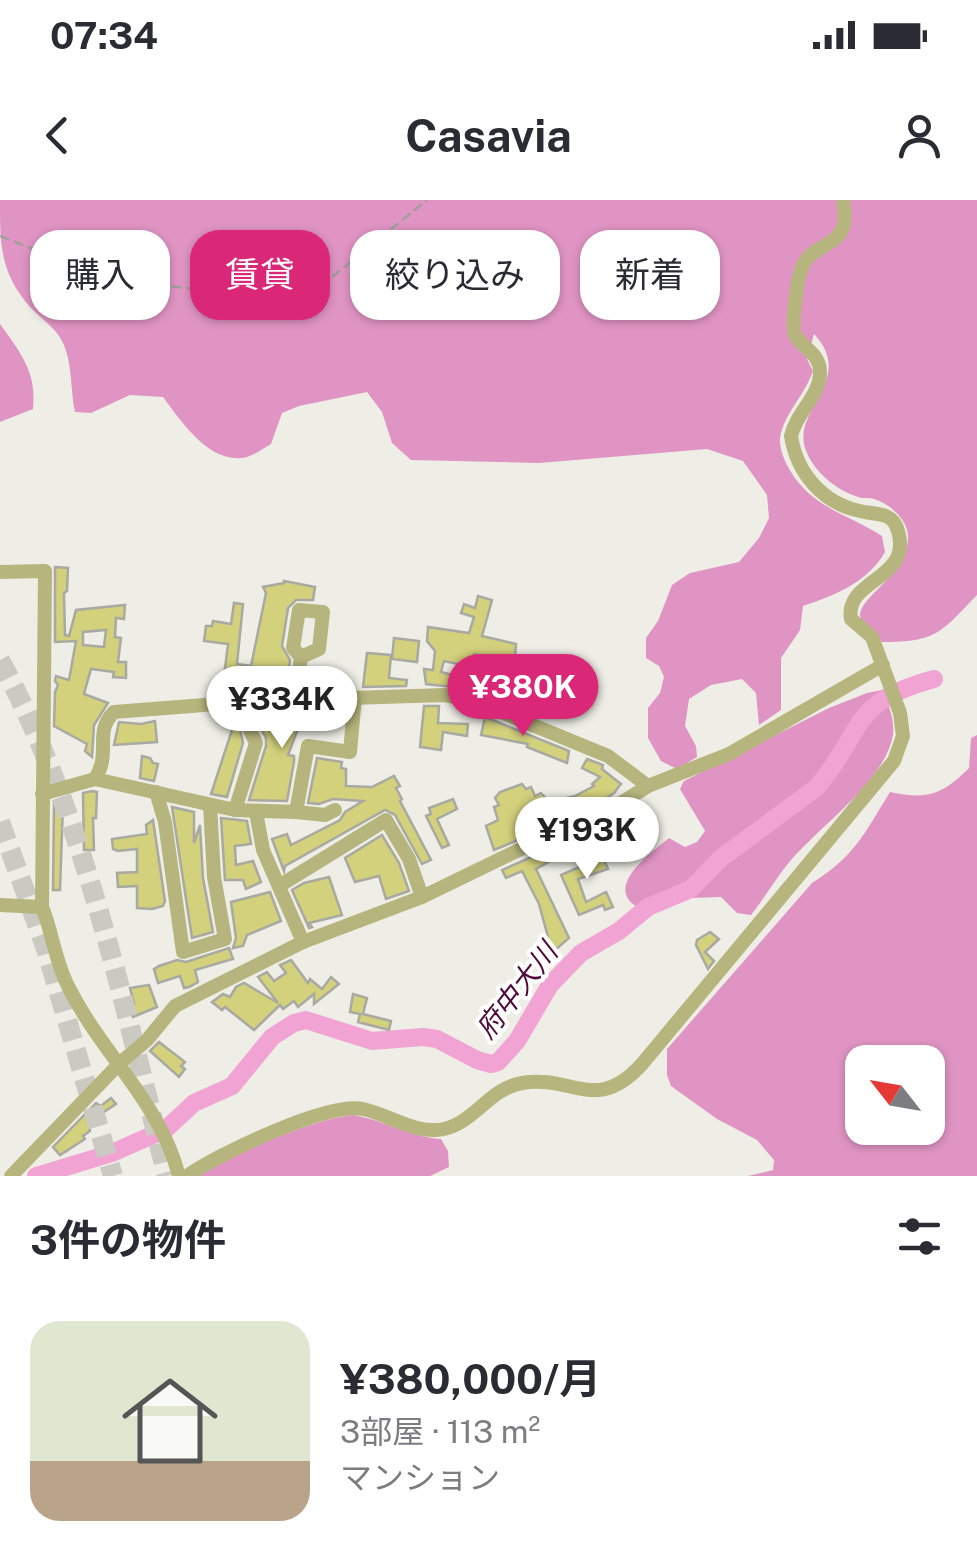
<!DOCTYPE html>
<html lang="ja">
<head>
<meta charset="utf-8">
<style>
	body { margin:0; font-family:"Public Sans","Noto Sans JP",sans-serif; background:#f2f2f3; color:#2b2b33; height:100vh; display:flex; flex-direction:column; font-size:38px; white-space:nowrap }
	* { box-sizing:border-box; margin:0 }
	p { font-size:32px; color:#7c7c81 }
	.icon { flex:none; width:55px; height:55px; fill:none; stroke:currentColor; stroke-width:2; stroke-linecap:round; stroke-linejoin:round }
	.map { position:relative; height:976px; overflow:hidden }
	.panel { display:flex; flex-direction:column; background:#fff; flex:1 }
	.panel>* { flex:none }
	.guide { position:absolute; left:30px; top:30px; width:918px; height:90px; display:flex; gap:20px }
	.needle { width:65px; rotate:301deg }
	.buttons { position:absolute; left:845px; top:845px; display:grid; gap:20px }
	.buttons a { display:grid; place-items:center; width:100px; height:100px; border-radius:20px; background:#fff; box-shadow:0 2px 8px #0004; font-size:50px }
	.price { position:absolute; translate:-50% -85px; padding:0 22px; border-radius:35px; background:#fff; color:#222; font-size:32px; line-height:65px; filter:drop-shadow(0 2px 5px #0008) }
	.price::after { content:''; position:absolute; left:50%; top:60px; width:30px; height:22px; margin-left:-15px; background:inherit; clip-path:polygon(0 0,100% 0,50% 100%) }
	.price.on { background:#db2777; color:#fff }
	ul { padding:0; list-style:none }
	li { display:flex; align-items:center; gap:30px; height:250px; padding:0 30px }
	li span { display:grid; place-items:center; flex:none; width:280px; height:200px; border-radius:30px; color:#555 }
	li>.icon { margin-inline-start:auto }
	span .icon { width:120px; height:120px; fill:#fffc; stroke-width:1 }
	li b { font-size:42px }
	h2 { display:flex; justify-content:space-between; align-items:center; height:120px; padding:0 30px; font-size:42px }
	.chip { padding:0 35px; border-radius:30px; background:#fff; box-shadow:0 2px 8px #0004; font-size:35px; line-height:90px }
	.chip.on { background:#db2777; color:#fff }
	.status { display:flex; justify-content:space-between; align-items:center; height:70px; padding:0 50px; background:#fff; direction:ltr }
	.status svg { height:28px; fill:currentColor }
	header { display:flex; justify-content:space-between; align-items:center; height:130px; padding:0 30px; background:#fff; font-size:45px; font-weight:700 }
	.map>svg:first-child { display:block }
</style>
</head>
<body>
<div class="status"><b>07:34</b><svg viewBox="0 0 49 12"><path d="M0 12V9h3v3zM5 12V6h3v6zM10 12V3h3v9zM15 12V0h3v12zM26 1h20v11H26zM47 4h2v5h-2z"/></svg></div>
<header><svg class="icon" aria-label="back" viewBox="0 0 24 24"><path d="M15 5l-7 7 7 7"/></svg>Casavia<svg class="icon" aria-label="person" viewBox="0 0 24 24"><circle cx="12" cy="8" r="4"/><path d="M4 21q1-7 8-7t8 7"/></svg></header>
<div class="map">
<svg width="977" height="976" viewBox="0 0 977 976">
	<rect width="100%" height="100%" fill="#eeeee6"/>
	<g fill="#e094c3" fill-rule="evenodd">
		<path d="M0,0h977v395c-37,38 -40,47 -95,47 -5,-7 -17,-16 -21,-23 -9,-19 49,-44 47,-83 0,-16 -19,-33 -34,-37 -5,-2 -11,0 -16,-2 -21,-7 -42,-23 -51,-44 -20,-42 51,-72 7,-119l-7,25 6,12c-8,23 -26,40 -32,62 -3,10 1,21 5,30 22,44 58,49 96,73l3,16c-17,30 -51,44 -82,54l-3,24 -19,28v52l-22,15 -3,-32 -14,-14 -31,6 -22,14 -4,27 11,20 1,11 -20,12 -16,-8 -13,-23v-30l12,-15 4,-16 -5,-11 -13,-8v-20l12,-17 14,-36 18,-12 49,-11 20,-24 10,-20 -2,-23 -24,-34 -36,-12 -168,14 -128,-3 -19,-17 -10,-31 -15,-20 -68,14 -17,7 -11,31c-9,5 -19,13 -29,14 -34,4 -61,-37 -79,-61l-33,-2 -39,18 -16,-1c-5,-23 -2,-56 -16,-76 -7,-10 -19,-19 -28,-28 -31,-35 -31,-62 -31,-108z"/>
		<path d="M0,124c21,29 37,49 33,85l-33,13z"/>
		<path d="M882,490c6,14 13,29 11,45 -8,48 -78,94 -106,130 -13,16 -23,34 -36,50l-14,-2 -16,-16 -30,1 -52,11c-4,-4 -10,-7 -12,-12 -10,-21 29,-48 42,-59l16,9 12,-5 8,-11 -25,-42 4,-8 145,-73 38,-15z"/>
		<path d="M977,535v441h-229l25,-6 1,-10 -17,-20 -40,-21 -46,-33 -4,-11v-26l145,-166c43,-27 52,-49 78,-91 37,8 52,3 79,-24l2,-30zM862,862h66v66h-66z"/>
		<path d="M353,915c31,5 56,22 88,24l7,12 1,16 -19,9h-231c35,-23 114,-57 154,-61z"/>
	</g>
	<g fill="none" stroke-linecap="round" stroke-linejoin="round">
		<path stroke="#f1a4d3" stroke-width="18" d="M36,976l76,-23 54,-24 28,-26 38,-17 40,-49 22,-14 12,-3 66,21 51,-4 14,2 40,21 14,4 7,-2 19,-21 33,-56 31,-32 38,-22 29,-24 43,-18 30,-31 95,-70c50,-57 30,-85 118,-109"/>
	</g>
	<g fill="#d3d17c" stroke="#a8a9a1" stroke-width="2.5" fill-rule="evenodd">
		<path d="M55,367l13,1 -1,23 -3,2 1,42 4,1 7,-26 49,-5 -1,14 -8,-1 -1,19 6,1 -3,24h8v16l-13,-1 1,-5 -23,-3 -7,25 24,9 -14,22 -2,32 -7,-6 2,-7 -33,-18 1,-34 3,-7 -3,-4 1,-5 13,4 7,-39 -21,1zM106,430l-2,17 -21,-2v-13z"/>
		<path d="M284,381l31,6 -2,13h-17l-8,8 -6,38 8,14 -4,29h-52l-1,3 -11,1 6,-49 -24,-3 2,-15h6l1,-5 18,3 3,-21 9,1 -6,60 14,2 15,-73 -3,-6 21,-4z"/>
		<path d="M478,396l14,4 -10,36 34,8 -2,27 -3,4 -21,-5v-12l-16,-4 -3,13 -27,-6 -3,11 24,6 -3,10 -36,-4 -2,-15 9,1 2,-19 -8,-10 1,-14 41,6 5,-16 -13,-4 3,-9 11,4z"/>
		<path d="M394,438l25,3 -2,21 -25,-3z"/>
		<path d="M367,453l24,2 -2,23 18,2 -1,6 -43,1z"/>
		<path d="M424,506h15l-1,17 30,1 -1,12 -24,-4 -2,18 -21,-3z"/>
		<path d="M343,509v6h-7v4l-35,2 -13,34 6,1v6l-7,39 -38,-1 17,-54v-8l-6,-11 4,-16z"/>
		<path d="M485,517l84,34 -2,12 -40,-16 1,-3 -47,-9z"/>
		<path d="M155,521l2,21 -43,3 5,-23 22,2z"/>
		<path d="M234,524l5,1 4,18 -16,54 -16,-3z"/>
		<path d="M142,556l8,2 3,5 5,1 -4,17 -14,-3z"/>
		<path d="M317,558l25,4 -1,6 5,1v17l26,1 22,-11 6,10 -4,2 6,11 -2,2 31,59 -9,4 -27,-49 -10,-5 -100,56 -1,5 -12,-32 15,-5 4,11 49,-25 5,-8 18,-11 -30,-2 -14,5 -11,-1z"/>
		<path d="M587,559l16,6 -1,4 19,15 -7,9 -28,19 -92,38 -8,-24 12,-6 -4,-13 5,-2 -4,-7 5,-6 22,-8 4,5 5,-2 4,9 6,-3 8,9 26,-6 19,-10 -2,-2 8,-7 -18,-9z"/>
		<path d="M92,591l5,1 -1,26h-3l1,32h-10l-1,-57z"/>
		<path d="M453,599l4,10 -20,10 12,26 -7,3 -16,-32 5,-2 -2,-6z"/>
		<path d="M54,604h9l-3,86h-7z"/>
		<path d="M172,607l22,5v31l6,-18 3,53 10,54 -21,6z"/>
		<path d="M221,618l26,3 4,23 -16,2 1,19 17,-4 8,21 -15,7 -3,-9h-18z"/>
		<path d="M153,620l12,81 -2,5 -11,3 -15,-1v-22l-19,1 -1,-14 20,-1v-23l-19,2 -5,-2 -1,-10 35,-5 -1,-9z"/>
		<path d="M382,635l17,28 10,28 -23,8 -7,-23 -24,6 -10,-24z"/>
		<path d="M585,644l13,2 10,23 -30,10 8,23 20,-10 7,15 -8,3 -2,-5 -24,10 -18,-40 30,-13z"/>
		<path d="M550,649l4,10 -18,10 33,69 -16,14 -7,-14 2,-1 -9,-33 -17,-33 -16,7 -4,-8z"/>
		<path d="M329,677l13,38 -33,8 3,4 -3,1 -17,-38 12,-7z"/>
		<path d="M270,692l11,29 -34,14 -4,11 -10,2 3,-10 -5,-36z"/>
		<path d="M710,732l9,7 -14,13 9,9 -6,8 -12,-24 1,-5z"/>
		<path d="M229,748l4,11 -38,11 3,12 -9,5 -5,1 -4,-12 -22,7 -4,-14 5,-3 18,-6 9,2z"/>
		<path d="M291,760l17,23 2,-4 12,10 9,-12 8,7 -25,20v-10l-16,13 -4,-6 -11,8 -3,-4 -26,25 -29,-23 -3,3 -10,-8 11,-8 7,3 6,-10 8,-4 34,20 -20,-26 9,-5 7,9 12,-8 -6,-8z"/>
		<path d="M149,785l8,22 -24,10 -5,-11 6,-2 -4,-16z"/>
		<path d="M353,794l14,4 -4,16 28,7 -2,9 -31,-8 2,-8 -10,-2z"/>
		<path d="M159,842l26,20 -4,4 4,3 -6,8 -29,-26z"/>
		<path d="M111,898l5,6 -27,18 1,9 -7,5 2,3 -25,16 -7,-8 43,-44 5,3z"/>
	</g>
	<g fill="none" stroke-linecap="round" stroke-linejoin="round">
		<g stroke="#cacac3" stroke-width="20" stroke-dasharray="20 10" stroke-linecap="butt">
			<path d="M0,460c86,159 123,343 167,516"/>
			<path d="M0,622l46,127 67,227"/>
		</g>
		<path stroke="#a0a09a" stroke-width="2.5" stroke-dasharray="10 5" stroke-linecap="butt" d="M0,36l87,34 52,13 135,14 52,-15 101,-82"/>
		<g stroke="#b6b57d" stroke-width="14">
			<path d="M0,372l45,-1 -3,336c11,27 13,55 27,81 33,66 91,114 110,188"/>
			<path d="M295,500l6,-43 -8,-9 6,-38 24,2 -4,37 -18,8"/>
			<path d="M95,579c17,-27 -2,-46 19,-67l142,-11 189,-6 34,8 129,53 40,30"/>
			<path d="M156,592l9,30 18,130 42,-13 -11,-62 -4,-72"/>
			<path d="M42,594l53,-15 140,31 61,2 12,-66 42,6 5,-55"/>
			<path d="M235,610l21,-67 -7,-15 7,-27"/>
			<path d="M256,612l7,38 40,92"/>
			<path d="M296,612l29,3 10,-5"/>
			<path d="M279,686l107,-66 23,39 13,38"/>
			<path d="M0,705l42,2"/>
			<path d="M11,976l109,-113 27,-23 28,-34 128,-64 119,-45 105,-51 64,-24 57,-36 81,-32 154,-89"/>
			<path d="M187,976c31,-22 140,-74 176,-67 27,6 53,26 81,20 31,-7 46,-41 78,-46 50,-9 74,32 120,-19l252,-303 9,-25 -3,-23 -28,-76 -21,-18c-7,-40 62,-39 47,-88 -5,-20 -23,-16 -38,-20 -38,-8 -63,-38 -69,-75 5,-23 29,-40 29,-64 0,-19 -17,-23 -25,-37 -4,-9 2,-51 5,-62 9,-37 54,-18 43,-73"/>
		</g>
	</g>
	<g text-anchor="middle" dominant-baseline="central" stroke-width="8" stroke-linejoin="round" paint-order="stroke">
		<g font-size="28" font-style="italic" fill="#4d0a3a" stroke="#fffffe">
			<text transform="translate(516 790) rotate(-52)">府中大川</text>
		</g>
	</g>
</svg>
<div class="buttons">
<a><svg class="needle" viewBox="-14 -14 28 28"><path d="M0-13l5 13h-10z" fill="#e53935"/><path d="M0 13l5-13h-10z" fill="#7c7c81"/></svg></a>
</div>
<b class="price on" style="left:523px;top:539px">¥380K</b>
<b class="price" style="left:282px;top:551px">¥334K</b>
<b class="price" style="left:587px;top:682px">¥193K</b>
<div class="guide">
<a class="chip">購入</a>
<a class="chip on">賃貸</a>
<a class="chip">絞り込み</a>
<a class="chip">新着</a>
</div>
</div>
<section class="panel">
<h2>3件の物件<svg class="icon" aria-label="filters" viewBox="0 0 24 24"><path d="M4 7h16M4 17h16"/><circle cx="9" cy="7" r="2"/><circle cx="15" cy="17" r="2"/></svg></h2>
<ul>
<li><span style="background:linear-gradient(#dfe7d0 70%,#b9a48a 0)"><svg class="icon" aria-label="home" viewBox="0 0 24 24"><path d="M3 11l9-7 9 7M6 9v11h12V9"/></svg></span><div><b>¥380,000/月</b><p>3部屋 · 113 m²</p><p>マンション</p></div></li>
</ul>
</section>
</body>
</html>
